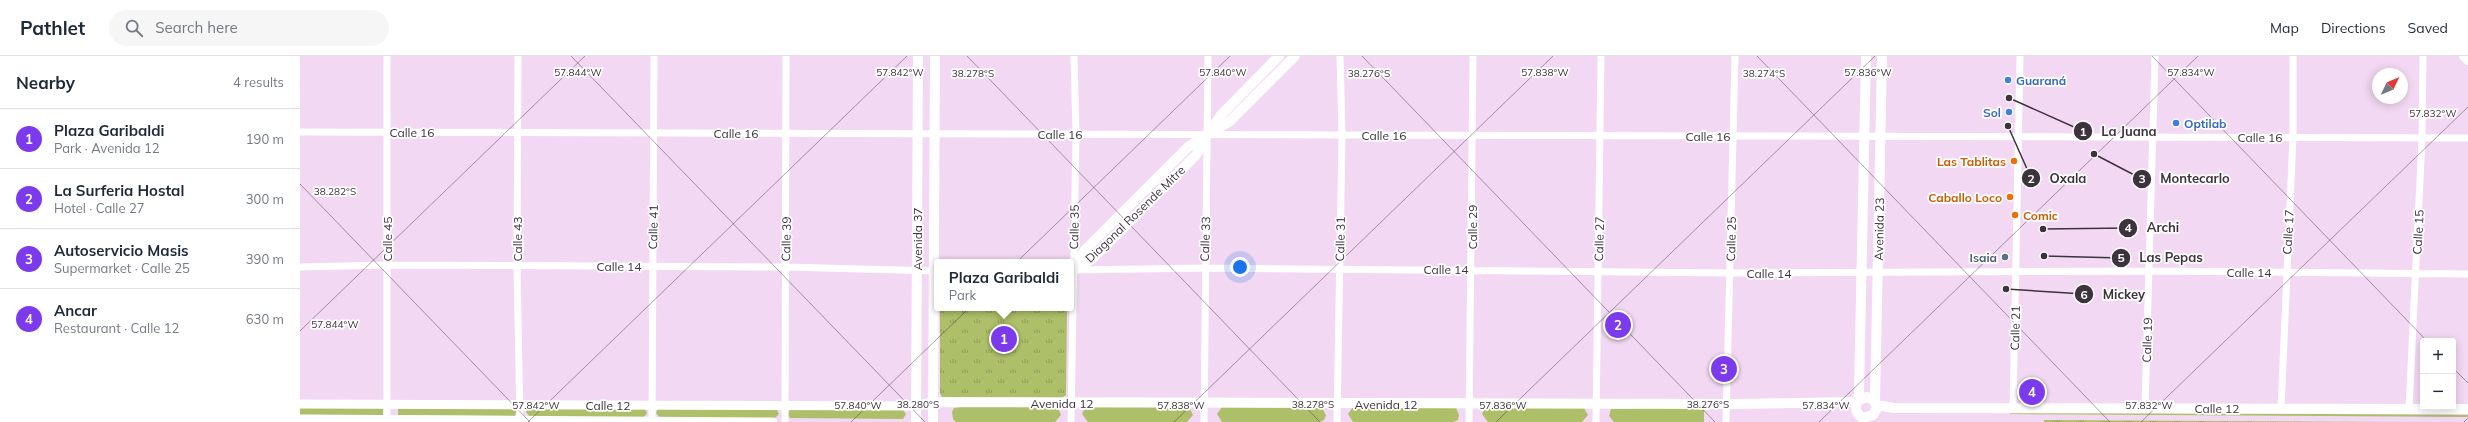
<!DOCTYPE html>
<meta charset="utf-8">
<style>
:root{--surface:#fff;--page:#f6f6f7;--text:#1f2937;--muted:#747a83;--line:#e0e1e3;--accent:#7c3aed}
body{margin:0;font-family:Mulish,sans-serif;background:var(--page);color:var(--text)}
.controls{position:absolute;right:12px;bottom:12px;display:grid;overflow:hidden;border-radius:4px;box-shadow:0 2px 10px #0003}
.controls button{width:36px;height:36px;display:grid;place-items:center;padding:0;border:0;border-bottom:1px solid var(--line);background:var(--surface);color:var(--text);font:20px sans-serif}
.compass{position:absolute;left:2072px;top:12px;width:36px;height:36px;border-radius:50%;background:var(--surface);box-shadow:0 2px 10px #0003;rotate:46deg}
.you{position:absolute;left:940px;top:211px;width:14px;height:14px;margin:-10px;border:3px solid #fff;border-radius:50%;background:#1a73e8;box-shadow:0 0 0 6px #1a73e833}
.badge{display:grid;place-items:center;width:26px;height:26px;border-radius:50%;background:var(--accent);color:#fff;font-size:13px;font-weight:700}
.pin{position:absolute;translate:-50% -50%;border:2px solid #fff;box-shadow:0 1px 4px #0006}
.popup{position:absolute;left:634px;top:203px;width:140px;height:52px;box-sizing:border-box;display:grid;place-content:center;border-radius:4px;background:var(--surface);filter:drop-shadow(0 1px 3px #0005);font-size:13px;white-space:nowrap;color:var(--muted)}
.popup b{font-size:15px;color:var(--text)}
.popup::after{content:'';position:absolute;left:50%;top:100%;margin-left:-8px;border:8px solid transparent;border-top-color:var(--surface)}
.list{margin:0;padding:0;list-style:none}
h2{display:flex;justify-content:space-between;align-items:center;height:52px;margin:0;padding:0 16px;font-size:17px}
h2 small{font-size:13px;font-weight:400;color:var(--muted)}
.list li{display:grid;grid-template-columns:26px 1fr auto;gap:12px;align-items:center;box-sizing:border-box;height:60px;padding:0 16px;border-top:1px solid var(--line)}
.list b{display:block;font-size:15px;white-space:nowrap}
.list p{margin:0;font-size:13px;white-space:nowrap;color:var(--muted)}
.list em{font-size:13px;font-style:normal;color:var(--muted)}
.icon{flex:none;width:22px;height:22px;fill:none;stroke:currentColor;stroke-width:2;stroke-linecap:round;stroke-linejoin:round}
.map{position:relative;flex:none;width:2168px;height:366px;overflow:hidden}
header{display:flex;align-items:center;gap:24px;box-sizing:border-box;height:56px;padding:0 20px;background:var(--surface);border-bottom:1px solid var(--line)}
header strong{font-size:19px}
nav{display:flex;gap:22px;margin-inline-start:auto;font-size:14px}
.search{width:280px;height:36px;background:var(--page);display:flex;align-items:center;gap:10px;box-sizing:border-box;padding:0 14px;border-radius:22px;color:var(--muted);font-size:15px}
main{display:flex}
aside{flex:1;background:var(--surface)}
.map>svg:first-child{display:block}
</style>
<header>
<strong>Pathlet</strong>
<div class="search"><svg class="icon" aria-label="search" viewBox="0 0 24 24"><circle cx="10" cy="10" r="6"/><path d="M15 15l6 6"/></svg>Search here</div>
<nav><a>Map</a><a>Directions</a><a>Saved</a></nav>
</header>
<main>
<aside>
<h2>Nearby<small>4 results</small></h2>
<ul class="list">
<li><span class="badge">1</span><div><b>Plaza Garibaldi</b><p>Park · Avenida 12</p></div><em>190 m</em></li>
<li><span class="badge">2</span><div><b>La Surferia Hostal</b><p>Hotel · Calle 27</p></div><em>300 m</em></li>
<li><span class="badge">3</span><div><b>Autoservicio Masis</b><p>Supermarket · Calle 25</p></div><em>390 m</em></li>
<li><span class="badge">4</span><div><b>Ancar</b><p>Restaurant · Calle 12</p></div><em>630 m</em></li>
</ul>
</aside>
<div class="map">
<svg width="2168" height="366" viewBox="0 0 2168 366">
<defs>
<pattern id="park-tufts" width="24" height="20" patternUnits="userSpaceOnUse"><rect width="24" height="20" fill="#adbf68"/><path d="M3 7l-1-3M5 7V3M7 7l1-3M15 17l-1-3M17 17v-4M19 17l1-3" fill="none" stroke="#8e9c57"/></pattern>
</defs>
<rect width="100%" height="100%" fill="#f2d8f2"/>
<path fill="#adbf68" d="M 0,351 L 83,351 L 83,360 L 0,360 Z
M 660,351 L 754,351 L 758,352 L 761,359 L 755,366 L 656,366 L 653,363 L 652,356 L 654,352 Z
M 788,351 L 886,351 L 890,353 L 893,359 L 887,366 L 788,366 L 782,358 L 784,354 Z
M 922,351 L 1022,352 L 1026,359 L 1024,364 L 1020,366 L 922,366 L 917,358 Z
M 1053,351 L 1156,352 L 1159,359 L 1158,364 L 1153,366 L 1053,366 L 1048,358 Z
M 1404,351 L 1404,366 L 1314,366 L 1309,360 L 1311,353 Z
M 98,352 L 215,353 L 216,356 L 215,360 L 98,359 Z
M 1185,352 L 1284,352 L 1288,359 L 1282,366 L 1188,366 L 1182,358 Z
M 228,353 L 345,353 L 347,357 L 343,362 L 230,361 L 226,356 Z
M 358,353 L 477,354 L 479,358 L 475,362 L 360,362 L 356,357 Z
M 490,353 L 603,354 L 606,358 L 603,363 L 490,362 L 488,359 Z
M 1710,356 L 2168,359 L 2168,361 L 1710,358 Z"/>
<path fill="url(#park-tufts)" d="M 640,252 L 767,252 L 766,339 L 762,342 L 642,341 L 640,337 Z
M 1744,364 L 2090,366 L 1744,366 Z"/>
<g fill="none" stroke-linecap="round" stroke-linejoin="round">
<path stroke="#fff" stroke-width="7" d="M 218,0 L 217,211 L 220,366
M 0,76 L 2168,82
M 0,211 L 87,209 L 485,211 L 637,215
M 774,214 L 904,212 L 1431,217 L 1850,215 L 2168,218
M 1713,352 L 1720,0
M 1845,352 L 1855,0
M 1981,353 L 1993,81 L 1993,0
M 2109,353 L 2122,82 L 2123,0
M 87,366 L 87,0
M 352,366 L 354,0
M 485,366 L 486,0
M 771,366 L 776,78 L 774,0
M 904,366 L 908,0
M 1037,366 L 1042,79 L 1040,0
M 1169,366 L 1173,0
M 1296,366 L 1301,0
M 1426,366 L 1435,0"/>
<path stroke="#fff" stroke-width="9" d="M 0,348 L 616,350
M 0,363 L 473,366"/>
<path stroke="#fff" stroke-width="10" d="M 2164,0 L 2168,4
M 773,213 L 784,195 L 888,91 L 908,78 L 921,59 L 979,0
M 773,214 L 792,203 L 896,99 L 908,78 L 929,66 L 995,0
M 1559,344 L 1567,341 L 1573,343 L 1577,352 L 1573,359 L 1563,362 C 1551,356 1558,347 1559,337 L 1566,0
M 1575,346 L 1582,0
M 1576,349 L 1594,352 L 2168,353
M 616,350 L 633,346 L 1435,348 L 1557,346
M 616,366 L 618,0
M 633,366 L 635,0"/>
</g>
<path fill="none" stroke="#3d333d" stroke-width="1" stroke-opacity="0.45" d="M 271,0 L 625,366M 667,0 L 1020,366M 1062,0 L 1415,366M 1457,0 L 1810,366M 1852,0 L 2127,285M 0,128 L 230,366M 0,275 L 285,0M 2153,312 L 2168,327M 228,366 L 607,0M 551,366 L 930,0M 874,366 L 1253,0M 1196,366 L 1575,0M 1519,366 L 1898,0M 1841,366 L 2168,51M 2164,366 L 2168,362"/>
<g fill="#3f7fe0" stroke="#fff" stroke-width="1.5">
<circle cx="1708" cy="24" r="4"/>
<circle cx="1709" cy="56" r="4"/>
<circle cx="1876" cy="67" r="4"/>
</g>
<g fill="#e8710a" stroke="#fff" stroke-width="1.5">
<circle cx="1714" cy="105" r="4"/>
<circle cx="1710" cy="141" r="4"/>
<circle cx="1715" cy="159" r="4"/>
</g>
<circle fill="#5c6f8a" stroke="#fff" stroke-width="1.5" cx="1705" cy="201" r="4"/>
<g text-anchor="middle" dominant-baseline="central" stroke-width="3.5" stroke-linejoin="round" paint-order="stroke">
<g font-size="12" font-weight="bold" fill="#366cbe" stroke="#fff" text-anchor="start">
<text x="1716" y="24">Guaraná</text>
<text x="1701" y="56" text-anchor="end">Sol</text>
<text x="1884" y="67">Optilab</text>
</g>
<g font-size="12" fill="#3d333d" stroke="#fff">
<text x="112" y="76">Calle 16</text>
<text x="436" y="77">Calle 16</text>
<text x="760" y="78">Calle 16</text>
<text x="1084" y="79">Calle 16</text>
<text x="1408" y="80">Calle 16</text>
<text x="1960" y="81">Calle 16</text>
<text transform="translate(835 158) rotate(-44)">Diagonal Rosende Mitre</text>
<text transform="translate(353 171) rotate(-89)">Calle 41</text>
<text transform="translate(774 171) rotate(-89)">Calle 35</text>
<text transform="translate(1172 171) rotate(-90)">Calle 29</text>
<text transform="translate(1579 173) rotate(-89)">Avenida 23</text>
<text transform="translate(1988 176) rotate(-87)">Calle 17</text>
<text transform="translate(2118 176) rotate(-87)">Calle 15</text>
<text transform="translate(87 183) rotate(-90)">Calle 45</text>
<text transform="translate(217 183) rotate(-90)">Calle 43</text>
<text transform="translate(486 183) rotate(-89)">Calle 39</text>
<text transform="translate(617 183) rotate(-90)">Avenida 37</text>
<text transform="translate(905 183) rotate(-88)">Calle 33</text>
<text transform="translate(1040 183) rotate(-89)">Calle 31</text>
<text transform="translate(1299 183) rotate(-89)">Calle 27</text>
<text transform="translate(1431 183) rotate(-89)">Calle 25</text>
<text x="319" y="210">Calle 14</text>
<text x="1146" y="213">Calle 14</text>
<text x="1949" y="216">Calle 14</text>
<text x="1469" y="217">Calle 14</text>
<text transform="translate(1715 272) rotate(-89)">Calle 21</text>
<text transform="translate(1847 284) rotate(-88)">Calle 19</text>
<text x="762" y="347">Avenida 12</text>
<text x="1086" y="348">Avenida 12</text>
<text x="308" y="349">Calle 12</text>
<text x="1917" y="352">Calle 12</text>
</g>
<g font-size="12" font-weight="bold" fill="#c56008" stroke="#fff" text-anchor="end">
<text x="1706" y="105">Las Tablitas</text>
<text x="1702" y="141">Caballo Loco</text>
<text x="1723" y="159" text-anchor="start">Comic</text>
</g>
<g font-size="12" font-weight="bold" fill="#4e5e75" stroke="#fff" text-anchor="end">
<text x="1697" y="201">Isaia</text>
</g>
</g>
<g font-size="10" text-anchor="middle" fill="#3d333d" stroke="#fff" stroke-width="3.5" stroke-linejoin="round" paint-order="stroke">
<text x="278" y="20">57.844°W</text>
<text x="600" y="20">57.842°W</text>
<text x="923" y="20">57.840°W</text>
<text x="1245" y="20">57.838°W</text>
<text x="1568" y="20">57.836°W</text>
<text x="1891" y="20">57.834°W</text>
<text x="673" y="21">38.278°S</text>
<text x="1069" y="21">38.276°S</text>
<text x="1464" y="21">38.274°S</text>
<text x="2133" y="61">57.832°W</text>
<text x="35" y="139">38.282°S</text>
<text x="35" y="272">57.844°W</text>
<text x="618" y="352">38.280°S</text>
<text x="1013" y="352">38.278°S</text>
<text x="1408" y="352">38.276°S</text>
<text x="236" y="353">57.842°W</text>
<text x="558" y="353">57.840°W</text>
<text x="881" y="353">57.838°W</text>
<text x="1203" y="353">57.836°W</text>
<text x="1526" y="353">57.834°W</text>
<text x="1849" y="353">57.832°W</text>
</g>
<path fill="none" stroke="#3d333d" stroke-width="1.5" d="M1709 42L1783 75M1708 70L1731 122M1794 98L1842 123M1743 173L1828 172M1744 200L1821 202M1706 233L1784 238"/>
<g fill="#3d333d" stroke="#fff" stroke-width="1.5">
<circle cx="1709" cy="42" r="4"/>
<circle cx="1708" cy="70" r="4"/>
<circle cx="1794" cy="98" r="4"/>
<circle cx="1743" cy="173" r="4"/>
<circle cx="1744" cy="200" r="4"/>
<circle cx="1706" cy="233" r="4"/>
<circle cx="1783" cy="75" r="10"/>
<circle cx="1731" cy="122" r="10"/>
<circle cx="1842" cy="123" r="10"/>
<circle cx="1828" cy="172" r="10"/>
<circle cx="1821" cy="202" r="10"/>
<circle cx="1784" cy="238" r="10"/>
</g>
<g font-size="12" text-anchor="middle" font-weight="bold" fill="#fff">
<text x="1783" y="80">1</text>
<text x="1731" y="127">2</text>
<text x="1842" y="127">3</text>
<text x="1828" y="176">4</text>
<text x="1821" y="206">5</text>
<text x="1784" y="243">6</text>
</g>
<g font-size="13" text-anchor="middle" font-weight="bold" fill="#3d333d" stroke="#fff" stroke-width="3.5" stroke-linejoin="round" paint-order="stroke">
<text x="1829" y="80">La Juana</text>
<text x="1768" y="127">Oxala</text>
<text x="1895" y="127">Montecarlo</text>
<text x="1863" y="176">Archi</text>
<text x="1871" y="206">Las Pepas</text>
<text x="1824" y="243">Mickey</text>
</g>
</svg>
<div class="controls">
<button>+</button>
<button>−</button>
</div>
<svg class="compass" viewBox="-18 -18 36 36"><path d="M0-13l5 13h-10z" fill="#e53935"/><path d="M0 13l5-13h-10z" fill="#747a83"/></svg>
<div class="you"></div>
<div class="pin badge" style="left:704px;top:283px">1</div>
<div class="popup"><b>Plaza Garibaldi</b>Park</div>
<div class="pin badge" style="left:1318px;top:269px">2</div>
<div class="pin badge" style="left:1424px;top:313px">3</div>
<div class="pin badge" style="left:1732px;top:336px">4</div>
</div>
</main>
